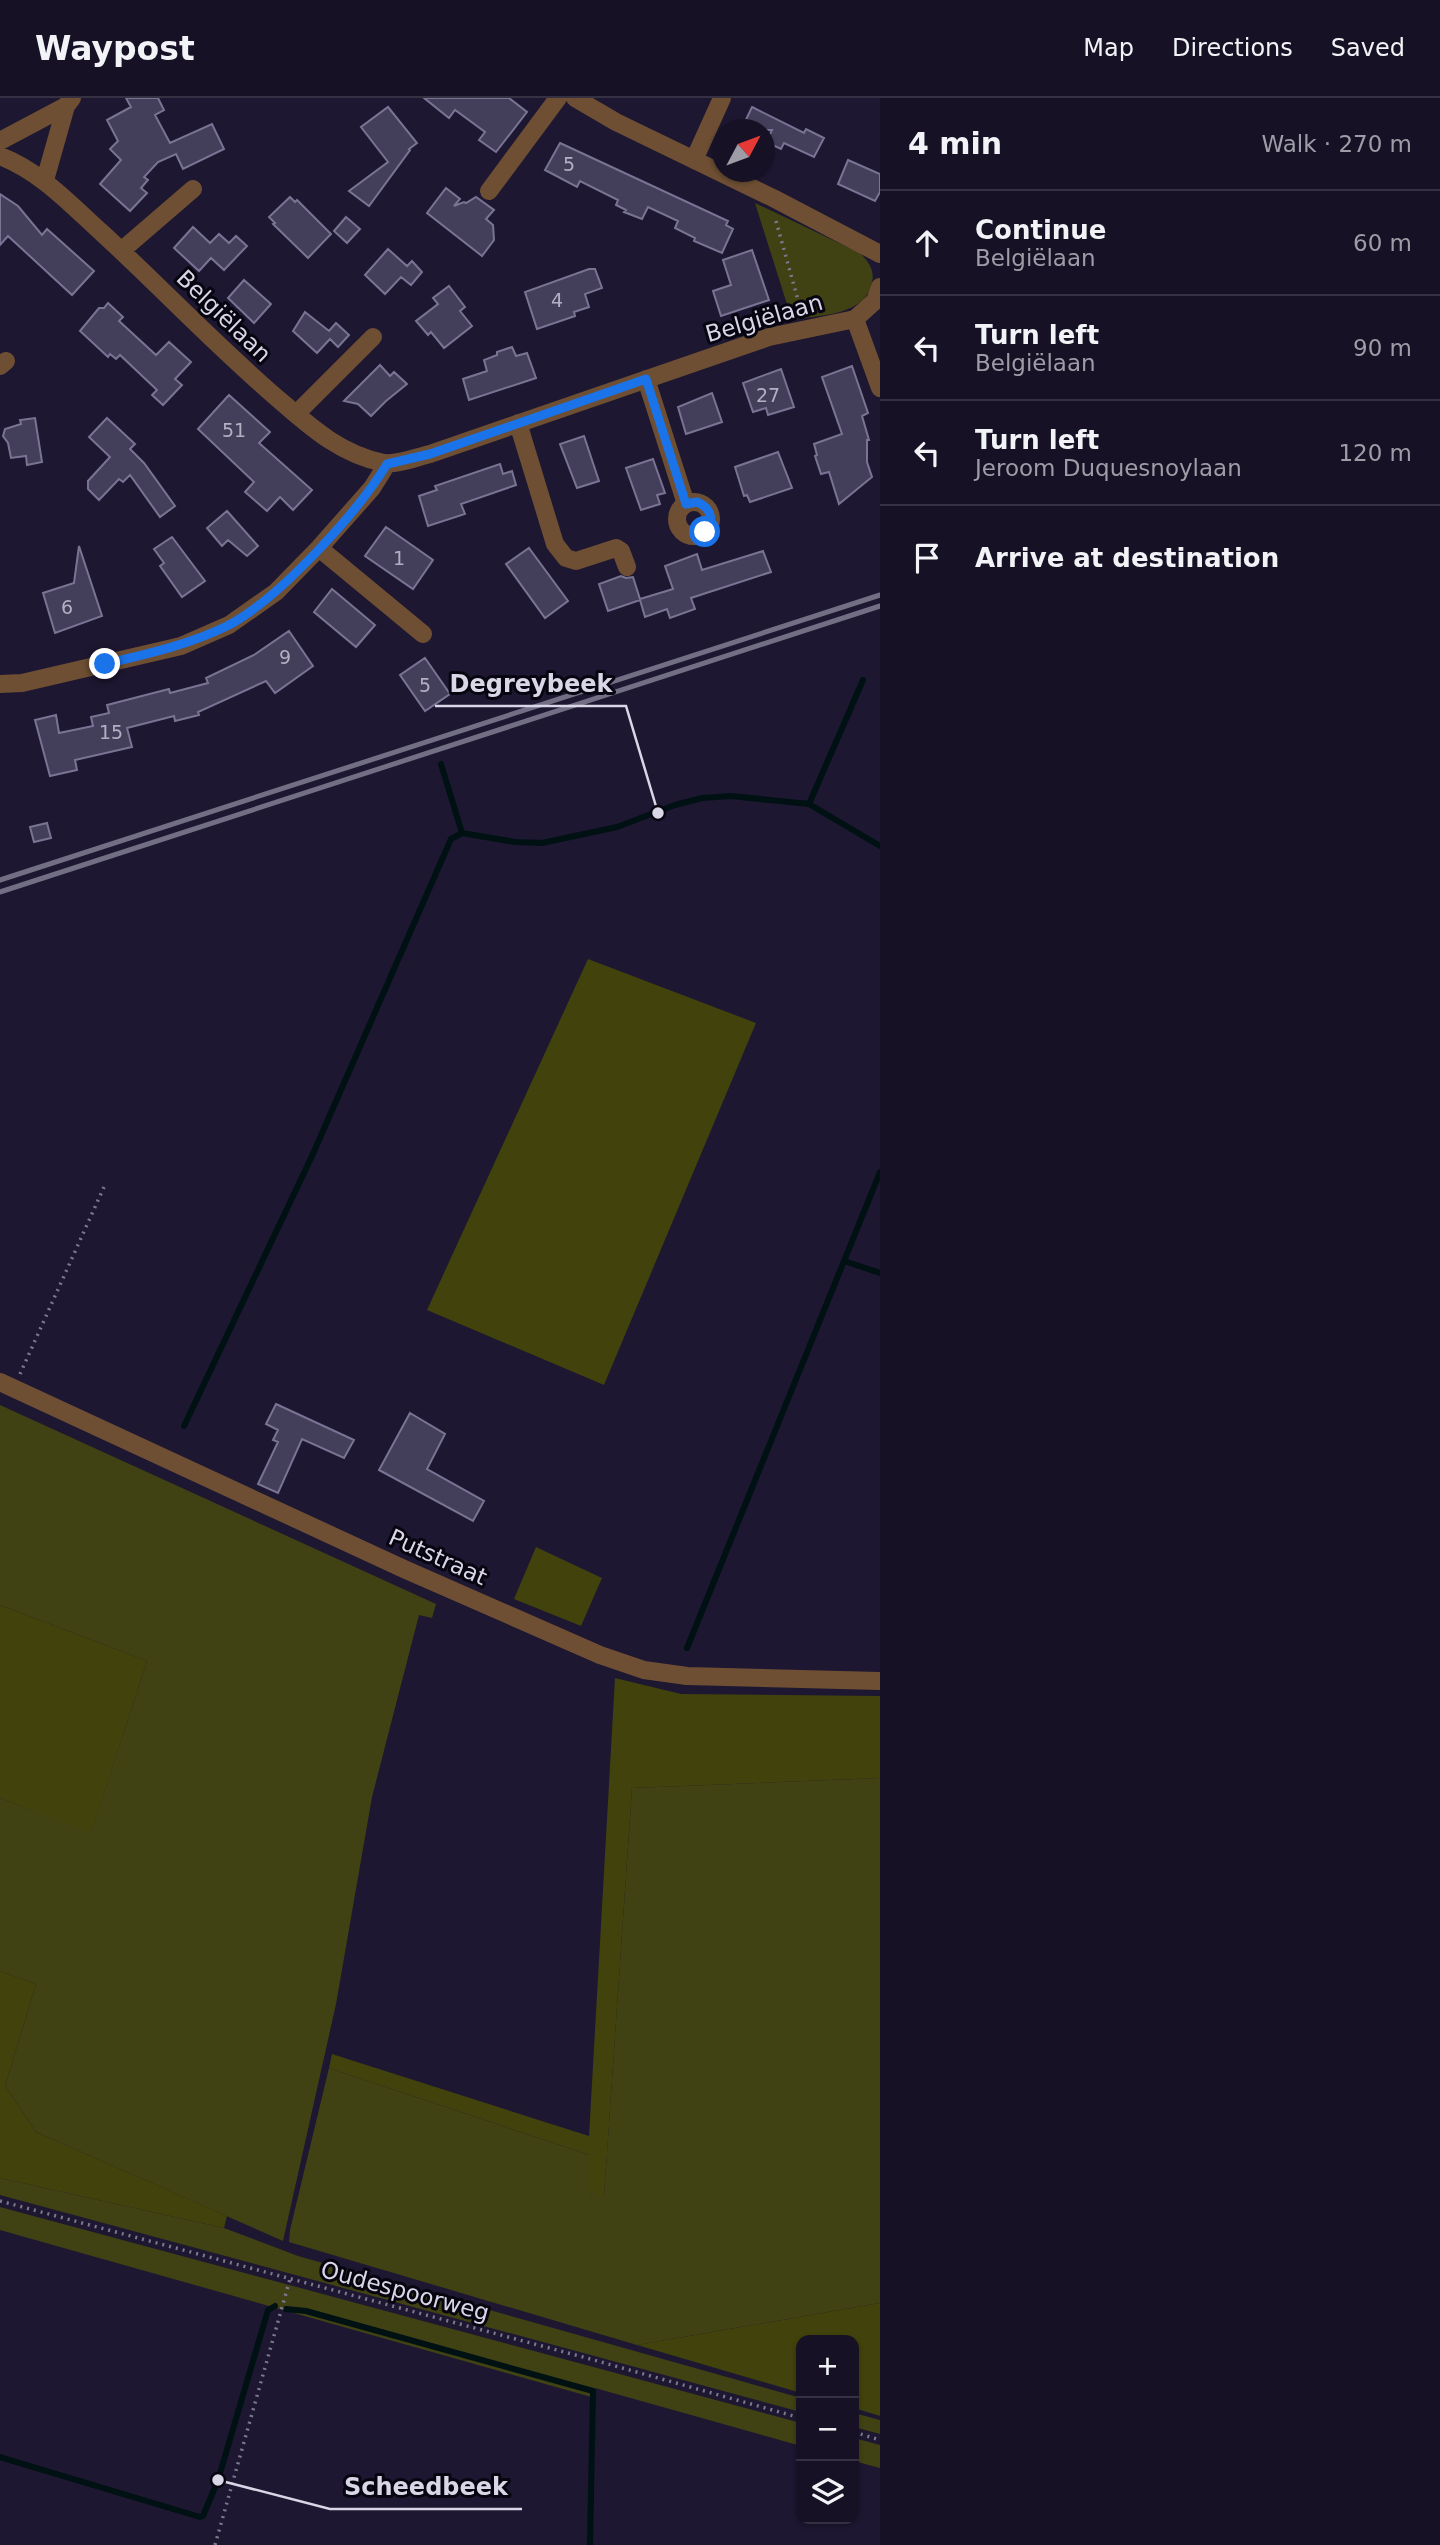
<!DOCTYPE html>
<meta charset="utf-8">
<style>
:root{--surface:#161125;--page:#231f32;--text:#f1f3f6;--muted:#9e9da7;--line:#353142}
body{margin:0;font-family:"DejaVu Sans",sans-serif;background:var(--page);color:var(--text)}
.controls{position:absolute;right:21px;bottom:21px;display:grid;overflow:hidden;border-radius:14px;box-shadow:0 2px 5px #0004}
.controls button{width:63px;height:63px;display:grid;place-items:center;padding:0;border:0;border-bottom:2px solid var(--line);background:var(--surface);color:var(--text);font:35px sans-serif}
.compass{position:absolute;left:712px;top:21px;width:63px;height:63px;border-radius:50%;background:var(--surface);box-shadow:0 2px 5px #0004;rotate:49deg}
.stop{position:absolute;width:21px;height:21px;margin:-16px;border:5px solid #1a73e8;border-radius:50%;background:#fff}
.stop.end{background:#1a73e8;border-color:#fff;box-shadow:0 2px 7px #0008}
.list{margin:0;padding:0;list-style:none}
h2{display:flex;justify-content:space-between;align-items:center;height:91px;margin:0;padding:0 28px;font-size:30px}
h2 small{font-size:23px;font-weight:400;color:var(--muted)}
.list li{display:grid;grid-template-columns:46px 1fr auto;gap:21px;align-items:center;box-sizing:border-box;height:105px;padding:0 28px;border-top:2px solid var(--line)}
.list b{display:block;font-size:26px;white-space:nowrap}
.list p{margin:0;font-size:23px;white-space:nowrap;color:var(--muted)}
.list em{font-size:23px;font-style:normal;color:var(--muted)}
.icon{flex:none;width:38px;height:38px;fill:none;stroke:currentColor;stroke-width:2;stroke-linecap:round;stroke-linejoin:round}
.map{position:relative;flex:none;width:880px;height:2447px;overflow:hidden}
header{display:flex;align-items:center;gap:42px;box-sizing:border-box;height:98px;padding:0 35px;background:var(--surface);border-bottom:2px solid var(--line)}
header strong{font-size:33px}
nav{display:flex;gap:38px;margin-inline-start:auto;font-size:24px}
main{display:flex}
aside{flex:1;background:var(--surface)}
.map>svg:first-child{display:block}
</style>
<header>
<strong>Waypost</strong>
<nav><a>Map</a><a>Directions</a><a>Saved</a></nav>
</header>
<main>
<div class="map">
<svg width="880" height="2447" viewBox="0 0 880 2447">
<rect width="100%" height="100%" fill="#1d1731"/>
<path fill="#404213" d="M 755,105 L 860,155 C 868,163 875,172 872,184 C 866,218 819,217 792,222 Z
M 0,1307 L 436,1506 L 432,1520 L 419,1517 L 372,1699 L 336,1906 L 283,2143 L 36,2034 L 5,1988 L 36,1886 L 0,1873 L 0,1700 L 91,1734 L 147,1563 L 0,1507 Z
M 880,1680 L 880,2205 L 637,2247 L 289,2144 L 290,2132 L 329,1970 L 590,2057 L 590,2095 L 604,2098 L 632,1690 Z
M 0,2080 L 224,2130 L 298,2158 L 801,2300 L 801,2314 L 0,2097 Z
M 0,2109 L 801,2325 L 801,2348 L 595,2290 L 595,2300 L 0,2132 Z
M 854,2315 L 880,2322 L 880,2336 L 854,2329 Z
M 854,2340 L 880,2347 L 880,2370 L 854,2363 Z"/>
<path fill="#41420c" d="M 588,861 L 756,925 L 604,1287 L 427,1212 Z
M 536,1449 L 602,1480 L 581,1528 L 514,1501 Z
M 0,1507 L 147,1563 L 91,1735 L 0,1700 Z
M 615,1580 L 681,1596 L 880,1598 L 880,1680 L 632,1690 L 604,2099 L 590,2095 L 590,2057 L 329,1970 L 332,1956 L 589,2038 Z
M 0,1873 L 36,1886 L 5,1988 L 36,2034 L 227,2118 L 224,2130 L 0,2080 Z
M 880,2205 L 880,2318 L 854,2310 L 854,2242 L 801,2242 L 801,2295 L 637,2247 Z"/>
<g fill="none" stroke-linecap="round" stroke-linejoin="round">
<path stroke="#001113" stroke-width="6" d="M 441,666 L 462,735 L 515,744 L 542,745 L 617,729 L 675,707 L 702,700 L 731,698 L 809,706 L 880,748
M 809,706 L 863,582
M 880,1074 L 844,1163 L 880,1175
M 184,1328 L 312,1058 L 451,741 L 462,735
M 687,1550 L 844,1163
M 286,2211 L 306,2213 L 593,2293 L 590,2447
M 0,2359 L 200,2419 L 203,2418 L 218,2382 L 268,2212 L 275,2208"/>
</g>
<path fill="#433e5a" stroke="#7a7494" stroke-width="2" d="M 126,0 L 158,0 L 164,12 L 155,17 L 170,45 L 212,26 L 224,51 L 183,71 L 176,56 L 158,64 L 144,79 L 148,82 L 141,90 L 147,95 L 130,113 L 100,86 L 121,62 L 110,51 L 118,43 L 107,22 L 131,9 Z
M 424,0 L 509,0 L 527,14 L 496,54 L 479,42 L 485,34 L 455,12 L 449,20 Z
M 388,9 L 417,45 L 409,51 L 410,52 L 369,108 L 349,93 L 388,64 L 361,29 Z
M 752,9 L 804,35 L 806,31 L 824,40 L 814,59 L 784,45 L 781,51 L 766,44 L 772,32 L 741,32 Z
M 560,45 L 728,123 L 726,127 L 733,131 L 722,155 L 694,143 L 695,140 L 675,130 L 678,123 L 648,109 L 642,121 L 624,114 L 626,112 L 616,107 L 618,102 L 580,83 L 577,89 L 545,72 Z
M 848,62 L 880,76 L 880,94 L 875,103 L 838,86 Z
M 446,90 L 460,101 L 454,108 L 464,104 L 466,105 L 476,99 L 494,112 L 486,121 L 493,127 L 494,142 L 482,158 L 427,115 Z
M 0,96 L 18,108 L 42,137 L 47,131 L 94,173 L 72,197 L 8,138 L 0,147 Z
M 290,99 L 295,104 L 297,102 L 331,136 L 308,160 L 273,126 L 275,125 L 269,119 Z
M 346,119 L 360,131 L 347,145 L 334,133 Z
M 193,129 L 210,145 L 219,136 L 229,145 L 236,138 L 247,148 L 224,172 L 211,160 L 199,173 L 174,150 Z
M 388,151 L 407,168 L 412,163 L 422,174 L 411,187 L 401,179 L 385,196 L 365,177 Z
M 752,152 L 769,202 L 721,218 L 713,193 L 731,187 L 723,162 Z
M 589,171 L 595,171 L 602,190 L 585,196 L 589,209 L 574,214 L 575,218 L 537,231 L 525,194 Z
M 244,182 L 271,206 L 254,225 L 228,200 Z
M 449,188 L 465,209 L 460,213 L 472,228 L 444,250 L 431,234 L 428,237 L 416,223 L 438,206 L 433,200 Z
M 108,205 L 123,219 L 119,223 L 156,257 L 169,244 L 191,264 L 175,281 L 182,287 L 163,307 L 152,297 L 157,292 L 120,257 L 116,261 L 110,256 L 108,259 L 80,233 L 99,210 L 104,210 Z
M 305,214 L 329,233 L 336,225 L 349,237 L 338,249 L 330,241 L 317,255 L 293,233 Z
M 512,249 L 516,258 L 527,255 L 536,280 L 469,302 L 463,281 L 487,273 L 484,262 L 497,257 L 497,254 Z
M 380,267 L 390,278 L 394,274 L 407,286 L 386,303 L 371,318 L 358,306 L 344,303 Z
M 852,268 L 868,315 L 862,318 L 869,342 L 867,342 L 867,364 L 872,379 L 839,406 L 829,374 L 821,376 L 815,358 L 817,357 L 814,346 L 842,336 L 822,279 Z
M 781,271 L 794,309 L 768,317 L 766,310 L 753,314 L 743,285 Z
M 712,295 L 722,324 L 686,336 L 678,309 Z
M 229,297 L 270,334 L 259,345 L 312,392 L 293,412 L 280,399 L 267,413 L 245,394 L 254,384 L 198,331 Z
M 35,320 L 42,364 L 27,367 L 26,358 L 11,360 L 8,345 L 3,338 L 5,331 L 21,326 L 20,322 Z
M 107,320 L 135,346 L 130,351 L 144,365 L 175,408 L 160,419 L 130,377 L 123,384 L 119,381 L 99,402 L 88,391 L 88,383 L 110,359 L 89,339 Z
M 584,338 L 599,383 L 577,390 L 560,346 Z
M 778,354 L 792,390 L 750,404 L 747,397 L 744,398 L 735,369 Z
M 653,361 L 665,395 L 657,397 L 660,406 L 641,412 L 626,370 Z
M 500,366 L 503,376 L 512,373 L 516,387 L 461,406 L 465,416 L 428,428 L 419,398 L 437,392 L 435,388 Z
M 227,413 L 258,448 L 247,458 L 228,442 L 222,448 L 207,430 Z
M 386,429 L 433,462 L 413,491 L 365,458 Z
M 172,439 L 205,483 L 182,499 L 160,468 L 164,465 L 154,451 Z
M 79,448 L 102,518 L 55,535 L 43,495 L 74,485 Z
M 529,450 L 568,503 L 545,520 L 506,466 Z
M 763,453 L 771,474 L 691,500 L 695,511 L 670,520 L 667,511 L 645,519 L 640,502 L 608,513 L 599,486 L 621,478 L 626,480 L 633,479 L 640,501 L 673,491 L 665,468 L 697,456 L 702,472 Z
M 332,491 L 375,527 L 356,549 L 314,514 Z
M 289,533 L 313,568 L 275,595 L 266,583 L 198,614 L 199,617 L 175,623 L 174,618 L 127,630 L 132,649 L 75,662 L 77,672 L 50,678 L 35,622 L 56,617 L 59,635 L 93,628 L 91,619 L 109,615 L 107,607 L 169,591 L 170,595 L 208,585 L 206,580 L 254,557 Z
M 425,560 L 450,596 L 425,613 L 400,577 Z
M 47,725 L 51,740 L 34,744 L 30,729 Z
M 276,1306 L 354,1342 L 344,1360 L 302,1341 L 278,1395 L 258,1386 L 278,1344 L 273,1342 L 278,1332 L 266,1326 Z
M 410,1315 L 445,1336 L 427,1371 L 484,1403 L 473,1423 L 379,1372 Z"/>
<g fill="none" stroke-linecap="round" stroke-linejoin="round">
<path stroke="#7d788e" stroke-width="3.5" stroke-dasharray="2 5" stroke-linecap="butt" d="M 776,123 L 801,213
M 20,1276 L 104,1089
M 0,2103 L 583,2259 L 801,2320
M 854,2334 L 880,2342
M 215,2447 L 290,2181"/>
<path stroke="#6e4f33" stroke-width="18" d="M 575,0 L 616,24 L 773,100 L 880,156
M 0,43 L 66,8
M 0,58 C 41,74 69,105 101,134 C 163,191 220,252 284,306 C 314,332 343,357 384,365 C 397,367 417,359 430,356 L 769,239 L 855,221 L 875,203 L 880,189
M 694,62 L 722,0
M 45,82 L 66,8 L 72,0
M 489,93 L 558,0
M 121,153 L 193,91
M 855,221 L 880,290
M 0,268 L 6,263
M 646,281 L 686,406
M 296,316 L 373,239
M 518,325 L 555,446 L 566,460 L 576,463 L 616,450 L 621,453 L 627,469
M677 421a17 17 0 1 1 34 0a17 17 0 1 1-34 0Z
M 319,450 L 423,536
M 0,586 L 22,585 L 181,548 L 229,527 L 276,494 L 319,450 L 372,390 L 387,366
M 0,1284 L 404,1471 L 600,1557 L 644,1572 L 687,1578 L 880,1583"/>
<path stroke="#726e84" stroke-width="5" d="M 0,782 L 880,497
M 0,794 L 880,508"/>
</g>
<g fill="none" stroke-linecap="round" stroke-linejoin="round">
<path stroke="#1a73e8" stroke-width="9" d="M 105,566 C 147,556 188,547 227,528 C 279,501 357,415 387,366 L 430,356 L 646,281 L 686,406 L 697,404 C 711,410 715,422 705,434"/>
</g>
<g text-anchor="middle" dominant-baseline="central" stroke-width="6" stroke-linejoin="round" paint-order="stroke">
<g font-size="19" fill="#b4b0c4">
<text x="569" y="66">5</text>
<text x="557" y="202">4</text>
<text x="768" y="297">27</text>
<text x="234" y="332">51</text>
<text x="399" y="460">1</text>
<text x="67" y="509">6</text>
<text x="285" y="559">9</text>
<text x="425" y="587">5</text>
<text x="111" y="634">15</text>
</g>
<g font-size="23" fill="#d9d6e8" stroke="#07050f">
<text transform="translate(224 218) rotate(44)">Belgiëlaan</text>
<text transform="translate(764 220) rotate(-16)">Belgiëlaan</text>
<text transform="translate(438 1459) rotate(24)">Putstraat</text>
<text transform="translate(405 2193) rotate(15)">Oudespoorweg</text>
</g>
</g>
<path fill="none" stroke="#d9d6e8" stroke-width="2.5" d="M658 715L626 608H435M218 2382L330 2411H522"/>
<g fill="#d9d6e8" stroke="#07050f" stroke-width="2.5">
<circle cx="658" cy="715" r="7"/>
<circle cx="218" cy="2382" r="7"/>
</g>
<g font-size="24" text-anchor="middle" font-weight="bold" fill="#d9d6e8" stroke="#07050f" stroke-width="6" stroke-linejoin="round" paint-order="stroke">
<text x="531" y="594">Degreybeek</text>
<text x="426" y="2397">Scheedbeek</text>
</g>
</svg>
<div class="controls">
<button>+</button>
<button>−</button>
<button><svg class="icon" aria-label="layers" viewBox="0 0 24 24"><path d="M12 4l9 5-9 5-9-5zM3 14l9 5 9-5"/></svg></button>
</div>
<svg class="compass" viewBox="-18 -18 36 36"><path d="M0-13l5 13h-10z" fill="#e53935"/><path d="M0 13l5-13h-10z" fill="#9e9da7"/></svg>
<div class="stop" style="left:705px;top:434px"></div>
<div class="stop end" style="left:105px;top:566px"></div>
</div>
<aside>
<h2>4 min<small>Walk · 270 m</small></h2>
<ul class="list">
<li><svg class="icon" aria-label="ahead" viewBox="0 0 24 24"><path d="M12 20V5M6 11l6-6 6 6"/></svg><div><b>Continue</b><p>Belgiëlaan</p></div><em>60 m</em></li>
<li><svg class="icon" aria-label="left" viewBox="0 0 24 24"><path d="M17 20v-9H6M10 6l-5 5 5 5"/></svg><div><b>Turn left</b><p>Belgiëlaan</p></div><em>90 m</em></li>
<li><svg class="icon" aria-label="left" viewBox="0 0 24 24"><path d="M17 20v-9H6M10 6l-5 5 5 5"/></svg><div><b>Turn left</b><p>Jeroom Duquesnoylaan</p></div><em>120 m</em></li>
<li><svg class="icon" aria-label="arrive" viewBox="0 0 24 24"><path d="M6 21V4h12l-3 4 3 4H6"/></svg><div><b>Arrive at destination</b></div></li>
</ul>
</aside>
</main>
